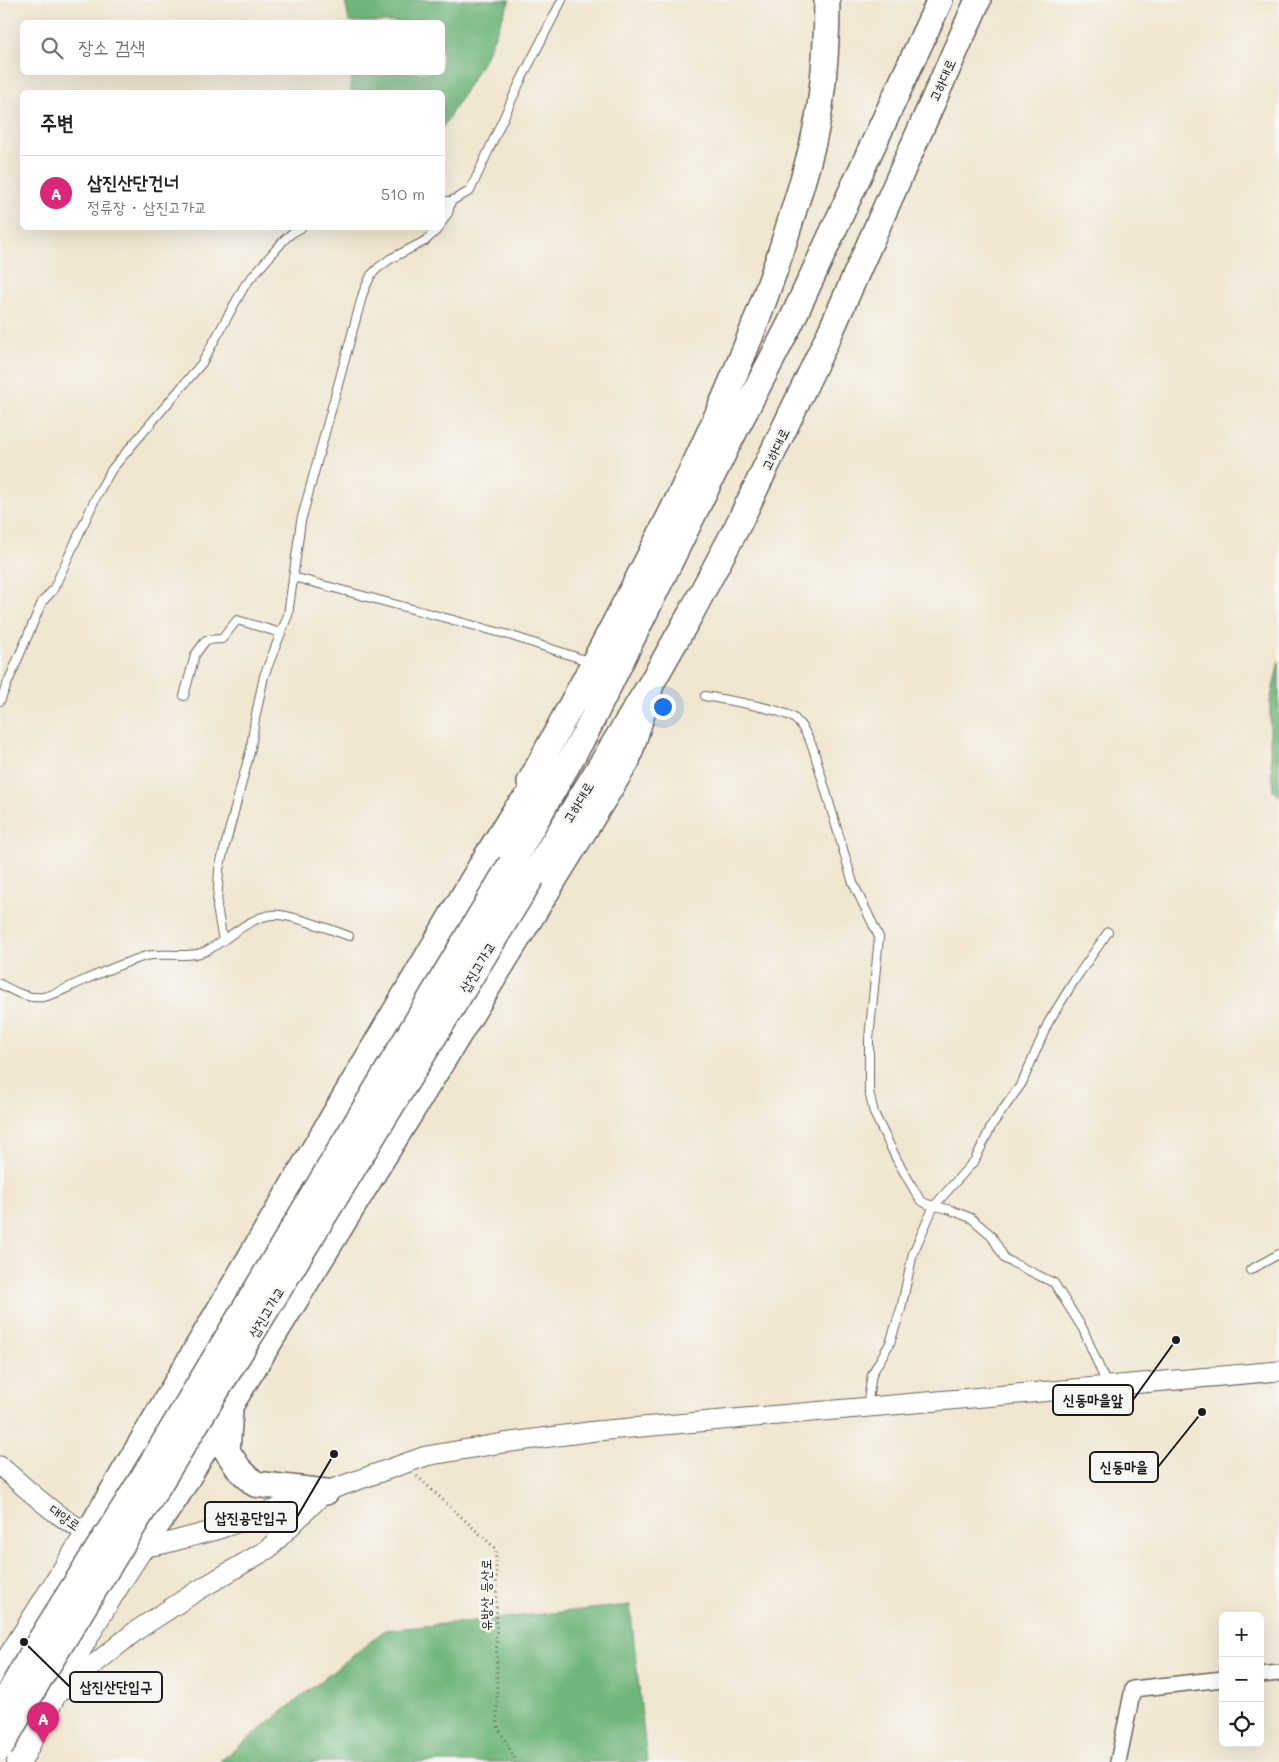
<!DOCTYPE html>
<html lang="ko">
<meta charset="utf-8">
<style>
:root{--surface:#fff;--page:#f6f6f6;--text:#202124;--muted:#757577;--line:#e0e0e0;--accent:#db2777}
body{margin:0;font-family:Mali,"Poor Story",sans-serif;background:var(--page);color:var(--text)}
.controls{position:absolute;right:15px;bottom:15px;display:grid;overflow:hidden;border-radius:8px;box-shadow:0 5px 20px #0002}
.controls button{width:45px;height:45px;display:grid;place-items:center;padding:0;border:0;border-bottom:1px solid var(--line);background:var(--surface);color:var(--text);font:25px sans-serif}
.you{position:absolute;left:662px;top:706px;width:18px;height:18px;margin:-12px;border:4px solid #fff;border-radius:50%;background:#1a73e8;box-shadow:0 0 0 8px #1a73e833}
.badge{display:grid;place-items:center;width:32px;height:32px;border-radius:50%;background:var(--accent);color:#fff;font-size:16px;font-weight:700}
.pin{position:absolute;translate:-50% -41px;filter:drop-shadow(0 1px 2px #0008)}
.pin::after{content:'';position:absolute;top:26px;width:18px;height:15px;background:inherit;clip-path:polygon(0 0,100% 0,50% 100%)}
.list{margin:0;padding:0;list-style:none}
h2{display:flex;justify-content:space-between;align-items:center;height:65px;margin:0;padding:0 20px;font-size:21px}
h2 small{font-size:16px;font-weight:400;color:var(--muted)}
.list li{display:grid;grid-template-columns:32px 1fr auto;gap:15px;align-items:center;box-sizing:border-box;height:75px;padding:0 20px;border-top:1px solid var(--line)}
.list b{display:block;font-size:19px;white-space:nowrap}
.list p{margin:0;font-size:16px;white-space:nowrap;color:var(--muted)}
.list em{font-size:16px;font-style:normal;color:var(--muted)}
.icon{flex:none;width:28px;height:28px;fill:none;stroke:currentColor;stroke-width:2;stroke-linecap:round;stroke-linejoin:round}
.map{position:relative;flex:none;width:1279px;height:1762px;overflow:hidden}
.search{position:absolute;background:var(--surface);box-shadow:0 5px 20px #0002;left:20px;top:20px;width:425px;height:55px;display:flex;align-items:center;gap:12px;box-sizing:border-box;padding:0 18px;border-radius:8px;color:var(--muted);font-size:19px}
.panel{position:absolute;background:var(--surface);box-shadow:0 5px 20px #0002;left:20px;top:90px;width:425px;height:140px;border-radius:8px}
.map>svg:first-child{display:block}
</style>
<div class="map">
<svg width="1279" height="1762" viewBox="0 0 1279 1762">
<rect width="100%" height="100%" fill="#f6f6f2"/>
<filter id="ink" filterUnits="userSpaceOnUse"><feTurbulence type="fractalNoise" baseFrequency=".02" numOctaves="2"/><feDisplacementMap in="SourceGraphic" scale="10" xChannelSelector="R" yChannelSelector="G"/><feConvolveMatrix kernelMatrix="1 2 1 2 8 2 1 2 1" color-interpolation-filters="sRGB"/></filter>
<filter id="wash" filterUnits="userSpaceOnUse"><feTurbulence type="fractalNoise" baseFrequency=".0096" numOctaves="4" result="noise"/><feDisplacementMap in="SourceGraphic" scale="20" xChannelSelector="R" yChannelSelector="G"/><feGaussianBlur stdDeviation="1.12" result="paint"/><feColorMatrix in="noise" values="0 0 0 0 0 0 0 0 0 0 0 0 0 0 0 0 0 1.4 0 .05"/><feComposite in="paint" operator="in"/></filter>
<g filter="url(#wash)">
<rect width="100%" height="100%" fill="#f1e6d0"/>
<path fill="#70b67c" stroke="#46694c" d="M 345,0 L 510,0 L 485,58 L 443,127 L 442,92 L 351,92 L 351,73 L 442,72 L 442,22 L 349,22 Z
M 1279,661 L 1279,797 L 1273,790 L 1270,747 L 1270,702 Z
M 630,1605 L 647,1762 L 219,1762 L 385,1630 Z"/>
</g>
<g filter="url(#ink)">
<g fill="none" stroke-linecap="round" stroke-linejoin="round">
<g stroke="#67635b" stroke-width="10">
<path id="service" d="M 442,201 L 451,201 L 470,191 L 520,82 L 562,0
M 442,222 L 448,213 L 451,201
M 293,577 L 509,635 L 585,660
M 184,696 L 195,655 L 206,640 L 222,639 L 237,620 L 281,633
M 705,696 C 725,700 782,708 795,719 C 804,727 809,738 813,748 L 853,883 L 879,937 L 869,1039 L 869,1091 L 874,1113 L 897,1160 L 920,1200 L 927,1204 L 951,1210 L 971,1218 L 991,1235 L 1005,1259 L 1054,1283 L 1083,1329 L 1107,1385
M 0,701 L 42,602 L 53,590 L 98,493 L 112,469 L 202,363 L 245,285 L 285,239 L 292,233 L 301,228
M 223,941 L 217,907 L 219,869 L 251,748 L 255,719 L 264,676 L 288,615 L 301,521 L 363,293 L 371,275 L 378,268 L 390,259 L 425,241 L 439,228
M 0,984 C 13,991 27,999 43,997 C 55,995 67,988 78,983 C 100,973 122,963 146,956 C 163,952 189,959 206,951 C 226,941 249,917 272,915 C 289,913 331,930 349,936
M 1250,1270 L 1279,1254
M 867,1407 L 872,1374 L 890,1343 L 901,1309 L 913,1253 L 934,1206 L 975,1160 L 992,1125 L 1022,1083 L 1048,1023 L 1074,981 L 1108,932"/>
</g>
<g stroke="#67635b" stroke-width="18">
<path id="minor" d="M 1260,1675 L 1279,1673
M 1118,1762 L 1133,1689 L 1223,1679"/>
</g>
<g stroke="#67635b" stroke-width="21">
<path id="tertiary" d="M 0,1466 C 29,1490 64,1526 100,1537
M 134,1546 L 141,1548 L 163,1544 L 219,1529 L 426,1456 L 503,1443 L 596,1431 L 1279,1371
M 57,1694 L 137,1630 L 197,1591 L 268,1549 L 322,1495"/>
</g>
<g stroke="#67635b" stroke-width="26">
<path id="primary" d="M 0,1673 L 88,1533
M 19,1762 C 56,1688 95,1617 141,1548"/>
</g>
<g stroke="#67635b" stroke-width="28">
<path id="trunk" d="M 530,782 C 623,607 722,434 783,245 C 797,199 813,153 820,106 C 825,71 827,35 827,0
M 511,864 L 585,734 L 727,446 L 791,322 L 940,0
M 532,877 L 652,682 L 690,615 L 738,525 L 829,335 L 978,0
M 230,1411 L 227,1451 L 239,1469 L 255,1484 L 326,1492
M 88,1533 L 485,859 L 515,811 L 555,767
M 141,1548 L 178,1494 L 230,1406 L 627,761 L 652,682"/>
</g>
<path stroke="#67635b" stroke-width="3" stroke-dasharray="1 4" stroke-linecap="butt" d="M 417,1476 L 496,1549 L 497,1724 L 516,1762"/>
<use href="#service" stroke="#fff" stroke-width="8"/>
<use href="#minor" stroke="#fff" stroke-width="15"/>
<use href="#tertiary" stroke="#fff" stroke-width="19"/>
<use href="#primary" stroke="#fff" stroke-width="24"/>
<use href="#trunk" stroke="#fff" stroke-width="25"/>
<g stroke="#67635b" stroke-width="28" stroke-linecap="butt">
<path id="trunk-bridge" d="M 0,1710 C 47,1623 105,1541 156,1456 C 275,1259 393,1062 511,864
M 0,1748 L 37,1683 L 532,877"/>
</g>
<use href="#trunk-bridge" stroke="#fff" stroke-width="25"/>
</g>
</g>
<g text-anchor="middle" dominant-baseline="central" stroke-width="5" stroke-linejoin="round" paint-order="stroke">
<g font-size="14" fill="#1c1c1c" stroke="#f6f6f2">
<text transform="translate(942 80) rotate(-66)">고하대로</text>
<text transform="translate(775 449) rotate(-64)">고하대로</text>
<text transform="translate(578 802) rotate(-59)">고하대로</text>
<text transform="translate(477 967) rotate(-59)">삽진고가교</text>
<text transform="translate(266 1312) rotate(-59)">삽진고가교</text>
<text transform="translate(65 1517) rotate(35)">대양로</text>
<text transform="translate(485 1595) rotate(-90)">유방산 등산로</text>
</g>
</g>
<path fill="none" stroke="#1c1c1c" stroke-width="2" d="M1176 1340L1133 1400M1202 1412L1158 1467M334 1454L297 1517M24 1642L70 1687"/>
<g fill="#1c1c1c" stroke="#f6f6f2" stroke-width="2">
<circle cx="1176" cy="1340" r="5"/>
<circle cx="1202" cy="1412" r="5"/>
<circle cx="334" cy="1454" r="5"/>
<circle cx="24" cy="1642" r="5"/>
</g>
<g fill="#f6f6f2" stroke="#1c1c1c" stroke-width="2">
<rect x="1053" y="1385" width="80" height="30" rx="5"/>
<rect x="1090" y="1452" width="68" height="30" rx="5"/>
<rect x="205" y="1502" width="92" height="30" rx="5"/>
<rect x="70" y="1672" width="92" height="30" rx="5"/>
</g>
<g font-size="15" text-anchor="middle" font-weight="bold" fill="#1c1c1c">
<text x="1093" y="1405">신동마을앞</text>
<text x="1124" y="1472">신동마을</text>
<text x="251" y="1523">삽진공단입구</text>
<text x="116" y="1692">삽진산단입구</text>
</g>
</svg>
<div class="controls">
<button>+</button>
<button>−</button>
<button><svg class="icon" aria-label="locate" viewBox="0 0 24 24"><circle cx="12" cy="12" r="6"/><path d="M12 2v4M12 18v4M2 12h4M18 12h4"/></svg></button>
</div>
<div class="you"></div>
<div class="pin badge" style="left:43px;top:1743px">A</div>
<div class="search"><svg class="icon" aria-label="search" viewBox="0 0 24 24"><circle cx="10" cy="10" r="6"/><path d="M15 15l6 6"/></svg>장소 검색</div>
<section class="panel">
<h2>주변<small></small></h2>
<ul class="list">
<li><span class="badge">A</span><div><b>삽진산단건너</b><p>정류장 · 삽진고가교</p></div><em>510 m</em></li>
</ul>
</section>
</div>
